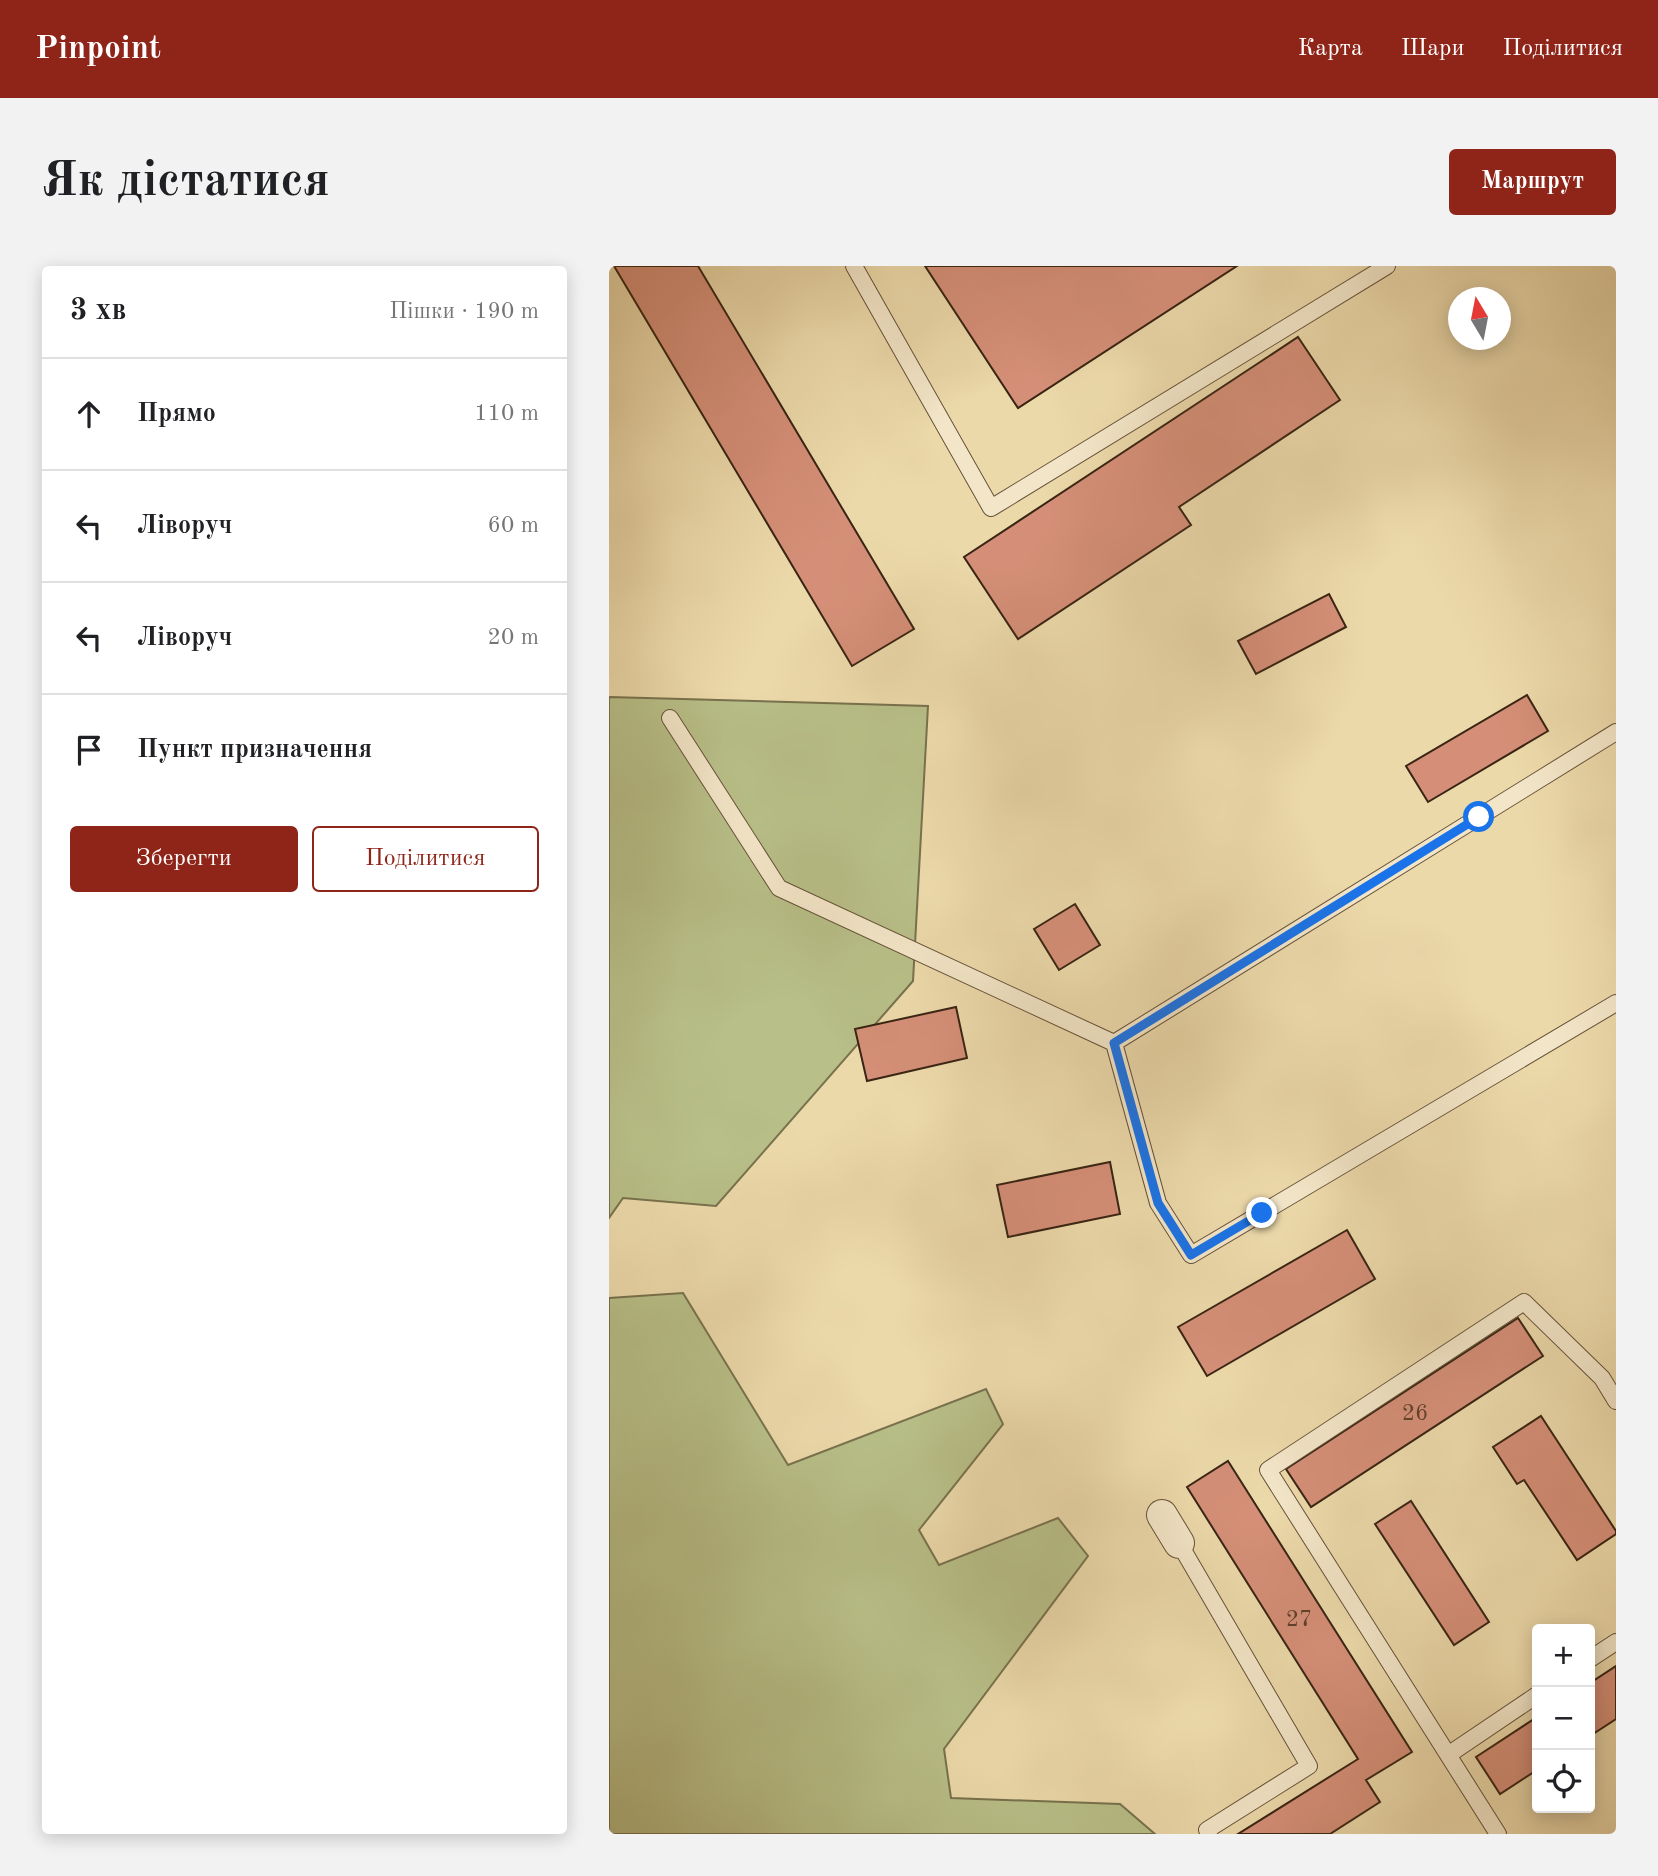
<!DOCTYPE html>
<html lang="uk">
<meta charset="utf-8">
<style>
:root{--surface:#fff;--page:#f2f2f2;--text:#202124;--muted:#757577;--line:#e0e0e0;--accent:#8f2418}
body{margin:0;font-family:"Old Standard TT",serif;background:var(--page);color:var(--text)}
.controls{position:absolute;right:21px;bottom:21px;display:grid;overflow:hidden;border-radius:7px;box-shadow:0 4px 18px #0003}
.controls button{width:63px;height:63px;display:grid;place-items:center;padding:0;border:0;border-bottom:2px solid var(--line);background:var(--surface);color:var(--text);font:35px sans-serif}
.compass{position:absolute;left:839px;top:21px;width:63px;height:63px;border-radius:50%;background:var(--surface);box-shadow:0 4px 18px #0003;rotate:350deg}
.stop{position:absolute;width:21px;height:21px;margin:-16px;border:5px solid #1a73e8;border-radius:50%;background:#fff}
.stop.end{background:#1a73e8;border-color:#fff;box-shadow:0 2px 7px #0008}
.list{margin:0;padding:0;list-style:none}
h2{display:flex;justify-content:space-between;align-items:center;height:91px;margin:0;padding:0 28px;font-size:30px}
h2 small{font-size:23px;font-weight:400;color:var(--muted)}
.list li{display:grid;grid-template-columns:46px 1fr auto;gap:21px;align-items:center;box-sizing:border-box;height:112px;padding:0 28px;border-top:2px solid var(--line)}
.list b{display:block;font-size:26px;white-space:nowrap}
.list em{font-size:23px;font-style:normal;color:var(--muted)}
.actions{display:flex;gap:14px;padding:21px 28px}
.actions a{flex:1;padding:16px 0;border:2px solid var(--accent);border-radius:7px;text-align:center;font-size:24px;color:var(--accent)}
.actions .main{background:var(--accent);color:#fff}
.icon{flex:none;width:38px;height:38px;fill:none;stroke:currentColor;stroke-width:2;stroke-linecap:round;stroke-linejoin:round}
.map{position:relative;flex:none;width:1007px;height:1568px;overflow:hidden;border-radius:7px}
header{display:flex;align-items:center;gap:42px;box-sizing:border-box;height:98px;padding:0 35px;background:var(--accent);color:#fff}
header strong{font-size:33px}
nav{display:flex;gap:38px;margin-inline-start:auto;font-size:24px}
.intro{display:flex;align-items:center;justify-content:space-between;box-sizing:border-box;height:168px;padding:0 42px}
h1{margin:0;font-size:49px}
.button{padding:18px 32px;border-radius:7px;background:var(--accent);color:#fff;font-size:24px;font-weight:700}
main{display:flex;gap:42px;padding:0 42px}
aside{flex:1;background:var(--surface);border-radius:7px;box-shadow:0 4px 18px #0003}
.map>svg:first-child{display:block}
</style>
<header>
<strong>Pinpoint</strong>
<nav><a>Карта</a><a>Шари</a><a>Поділитися</a></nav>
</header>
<div class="intro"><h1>Як дістатися</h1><a class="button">Маршрут</a></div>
<main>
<aside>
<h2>3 хв<small>Пішки · 190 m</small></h2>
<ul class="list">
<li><svg class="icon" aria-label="ahead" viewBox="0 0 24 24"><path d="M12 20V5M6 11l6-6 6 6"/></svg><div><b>Прямо</b></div><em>110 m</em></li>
<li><svg class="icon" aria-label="left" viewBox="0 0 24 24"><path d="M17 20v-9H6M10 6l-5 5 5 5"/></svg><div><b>Ліворуч</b></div><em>60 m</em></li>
<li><svg class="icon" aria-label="left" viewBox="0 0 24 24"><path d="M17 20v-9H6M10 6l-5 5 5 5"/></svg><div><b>Ліворуч</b></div><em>20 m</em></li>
<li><svg class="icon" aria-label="arrive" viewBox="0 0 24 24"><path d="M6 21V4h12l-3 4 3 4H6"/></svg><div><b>Пункт призначення</b></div></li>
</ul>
<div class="actions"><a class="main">Зберегти</a><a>Поділитися</a></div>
</aside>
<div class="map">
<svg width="1007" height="1568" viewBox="0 0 1007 1568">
<rect width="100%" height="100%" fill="#ecd9aa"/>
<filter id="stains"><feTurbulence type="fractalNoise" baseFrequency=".00286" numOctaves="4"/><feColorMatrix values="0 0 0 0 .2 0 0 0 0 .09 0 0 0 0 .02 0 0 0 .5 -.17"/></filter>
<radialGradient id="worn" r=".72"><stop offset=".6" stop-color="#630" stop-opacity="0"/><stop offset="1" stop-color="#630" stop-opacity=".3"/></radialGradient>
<path fill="#b8bf88" stroke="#78724e" stroke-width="2" d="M 0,431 L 319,440 L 304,715 L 107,940 L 14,932 L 0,952 Z
M 74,1027 L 179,1199 L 377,1123 L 394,1158 L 310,1264 L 330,1299 L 449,1252 L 479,1290 L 335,1483 L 342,1532 L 511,1538 L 546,1568 L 0,1568 L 0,1032 Z"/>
<path fill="#d58f78" stroke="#392513" stroke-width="2" d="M 5,0 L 89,0 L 305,363 L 243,400 Z
M 316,0 L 628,0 L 409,142 Z
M 689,71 L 731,134 L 570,241 L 582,259 L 409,373 L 355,291 Z
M 720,328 L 737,361 L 647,408 L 629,375 Z
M 918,429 L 939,465 L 819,536 L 797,500 Z
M 466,638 L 491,679 L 450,704 L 425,663 Z
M 347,741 L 358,792 L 258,815 L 246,763 Z
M 501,896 L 511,948 L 399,971 L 388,919 Z
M 738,964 L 766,1013 L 598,1110 L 569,1061 Z
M 909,1052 L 934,1090 L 702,1241 L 677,1203 Z
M 932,1150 L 1007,1265 L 1007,1268 L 968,1294 L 915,1214 L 908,1218 L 884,1181 Z
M 619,1195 L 803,1486 L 757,1514 L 771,1536 L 721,1568 L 629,1568 L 749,1493 L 578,1221 Z
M 802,1235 L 880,1356 L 845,1379 L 766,1258 Z
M 1007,1400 L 1007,1453 L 981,1470 L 981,1417 Z
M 928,1451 L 928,1504 L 891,1528 L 867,1491 Z"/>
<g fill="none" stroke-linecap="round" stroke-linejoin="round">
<g stroke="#665239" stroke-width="18">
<path id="service" d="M 245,0 L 382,242 L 778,0
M 61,452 L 170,622 L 505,777 L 1007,466
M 505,777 L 549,937 L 582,989 L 1007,737
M 570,1277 L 700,1500 L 598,1564 L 600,1568
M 981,1393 L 1007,1376
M 839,1489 L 928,1429
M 889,1568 L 659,1204 L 915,1036 L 993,1112 L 1007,1135"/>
</g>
<g stroke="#665239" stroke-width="32">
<path id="minor" d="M 553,1249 L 570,1277"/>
</g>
<use href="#service" stroke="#f3e6c8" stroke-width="16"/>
<use href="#minor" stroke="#f3e6c8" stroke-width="30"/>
</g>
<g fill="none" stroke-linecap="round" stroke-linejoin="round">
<path stroke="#1a73e8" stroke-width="9" d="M 653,947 L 582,989 L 549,937 L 505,777 L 870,551"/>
</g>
<g text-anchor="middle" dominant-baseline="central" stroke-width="6" stroke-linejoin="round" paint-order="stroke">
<g font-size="23" fill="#60402c">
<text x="806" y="1147">26</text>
<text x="690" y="1353">27</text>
</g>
</g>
<rect width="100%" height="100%" filter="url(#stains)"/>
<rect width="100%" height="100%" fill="url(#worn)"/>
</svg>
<div class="controls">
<button>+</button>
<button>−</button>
<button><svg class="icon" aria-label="locate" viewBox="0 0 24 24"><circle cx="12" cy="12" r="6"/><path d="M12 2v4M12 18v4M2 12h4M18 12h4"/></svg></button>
</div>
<svg class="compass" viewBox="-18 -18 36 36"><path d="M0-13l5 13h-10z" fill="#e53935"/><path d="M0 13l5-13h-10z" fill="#757577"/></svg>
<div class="stop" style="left:870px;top:551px"></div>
<div class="stop end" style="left:653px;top:947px"></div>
</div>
</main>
